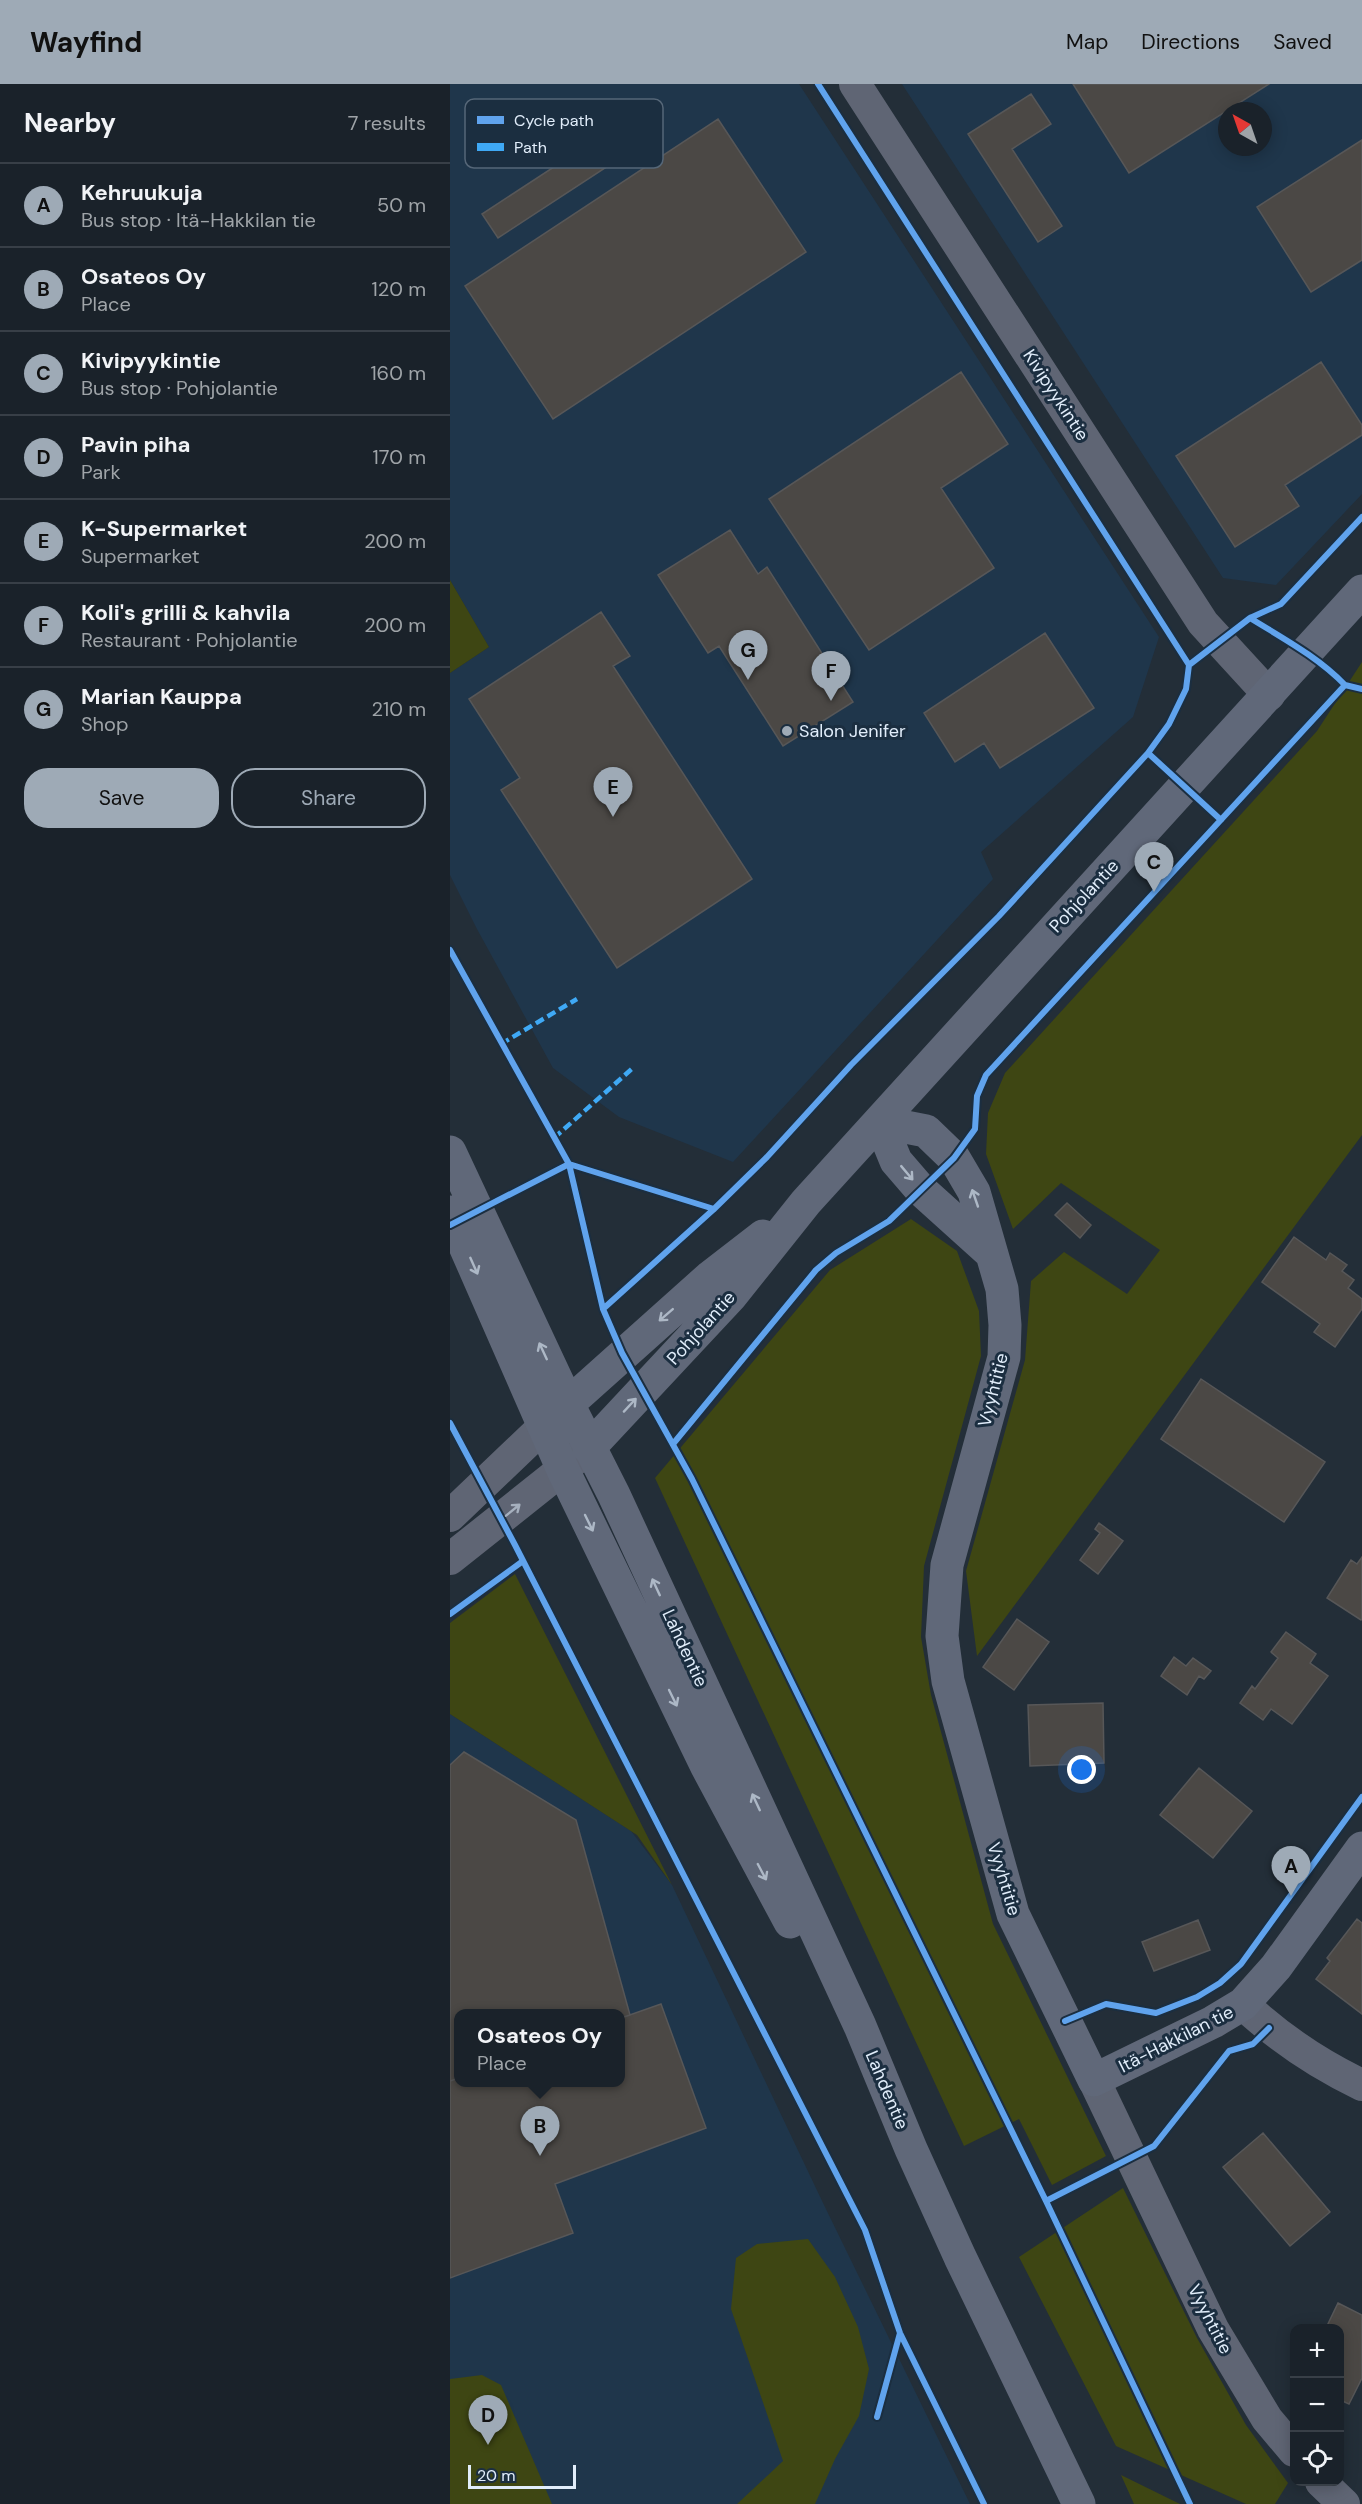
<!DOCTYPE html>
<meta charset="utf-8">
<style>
:root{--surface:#1a222a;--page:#272f36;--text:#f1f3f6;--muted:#9fa4a8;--line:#383f47;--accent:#9eaab6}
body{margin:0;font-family:"DM Sans",sans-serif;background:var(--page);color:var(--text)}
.controls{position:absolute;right:18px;bottom:18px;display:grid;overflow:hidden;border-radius:12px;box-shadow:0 3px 15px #0003}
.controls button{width:54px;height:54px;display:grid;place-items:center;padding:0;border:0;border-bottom:2px solid var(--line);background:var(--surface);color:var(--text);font:30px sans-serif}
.compass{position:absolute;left:768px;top:18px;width:54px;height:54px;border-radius:50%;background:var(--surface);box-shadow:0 3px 15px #0003;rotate:320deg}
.scale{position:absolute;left:18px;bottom:15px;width:108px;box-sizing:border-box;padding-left:6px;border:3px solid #e1edfa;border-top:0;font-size:16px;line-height:21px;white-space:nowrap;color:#e1edfa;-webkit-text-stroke:4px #1b2e40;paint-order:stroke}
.you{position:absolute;left:632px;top:1686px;width:21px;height:21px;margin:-15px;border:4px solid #fff;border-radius:50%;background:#1a73e8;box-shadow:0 0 0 9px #1a73e833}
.badge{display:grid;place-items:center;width:39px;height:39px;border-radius:50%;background:var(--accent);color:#111;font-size:20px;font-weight:700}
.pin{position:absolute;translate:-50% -50px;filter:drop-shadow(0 2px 3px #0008)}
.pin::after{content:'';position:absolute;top:32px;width:21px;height:18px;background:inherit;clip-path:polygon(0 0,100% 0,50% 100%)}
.popup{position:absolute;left:4px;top:1925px;width:171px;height:78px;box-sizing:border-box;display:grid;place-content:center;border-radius:12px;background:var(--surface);filter:drop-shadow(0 2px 4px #0005);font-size:20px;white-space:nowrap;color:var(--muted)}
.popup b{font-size:22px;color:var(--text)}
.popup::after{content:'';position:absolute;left:50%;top:100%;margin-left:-12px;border:12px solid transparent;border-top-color:var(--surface)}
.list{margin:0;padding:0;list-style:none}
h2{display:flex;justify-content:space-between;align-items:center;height:78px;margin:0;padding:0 24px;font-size:26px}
h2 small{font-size:20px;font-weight:400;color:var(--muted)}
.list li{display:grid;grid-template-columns:39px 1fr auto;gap:18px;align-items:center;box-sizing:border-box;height:84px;padding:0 24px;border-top:2px solid var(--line)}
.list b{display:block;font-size:22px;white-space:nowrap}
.list p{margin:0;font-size:20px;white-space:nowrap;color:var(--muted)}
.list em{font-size:20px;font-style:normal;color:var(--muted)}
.actions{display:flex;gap:12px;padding:18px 24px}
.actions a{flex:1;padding:14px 0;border:2px solid var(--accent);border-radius:24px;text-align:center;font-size:21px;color:var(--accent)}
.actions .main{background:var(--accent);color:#111}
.icon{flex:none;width:33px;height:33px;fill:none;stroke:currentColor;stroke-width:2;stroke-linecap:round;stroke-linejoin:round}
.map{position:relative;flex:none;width:912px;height:2420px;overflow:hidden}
header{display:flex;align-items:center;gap:36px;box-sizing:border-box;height:84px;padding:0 30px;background:var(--accent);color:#111}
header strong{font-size:28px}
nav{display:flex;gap:33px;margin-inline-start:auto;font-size:21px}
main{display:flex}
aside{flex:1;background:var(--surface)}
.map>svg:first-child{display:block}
</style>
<header>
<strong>Wayfind</strong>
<nav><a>Map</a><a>Directions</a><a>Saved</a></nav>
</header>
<main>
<aside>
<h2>Nearby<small>7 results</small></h2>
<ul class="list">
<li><span class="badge">A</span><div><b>Kehruukuja</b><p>Bus stop · Itä-Hakkilan tie</p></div><em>50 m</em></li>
<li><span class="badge">B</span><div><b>Osateos Oy</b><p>Place</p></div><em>120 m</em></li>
<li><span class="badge">C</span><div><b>Kivipyykintie</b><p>Bus stop · Pohjolantie</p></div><em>160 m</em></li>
<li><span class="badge">D</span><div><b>Pavin piha</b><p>Park</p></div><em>170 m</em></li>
<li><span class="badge">E</span><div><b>K-Supermarket</b><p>Supermarket</p></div><em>200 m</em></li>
<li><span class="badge">F</span><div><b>Koli's grilli &amp; kahvila</b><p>Restaurant · Pohjolantie</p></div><em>200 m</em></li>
<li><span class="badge">G</span><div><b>Marian Kauppa</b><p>Shop</p></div><em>210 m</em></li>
</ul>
<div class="actions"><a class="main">Save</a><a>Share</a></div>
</aside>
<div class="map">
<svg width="912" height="2420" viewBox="0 0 912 2420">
<rect width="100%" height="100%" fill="#232e38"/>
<path fill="#1f364b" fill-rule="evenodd" d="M 0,0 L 349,0 L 709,553 L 683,633 L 531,768 L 543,795 L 283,1078 L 169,1033 L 103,984 L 27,845 L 0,791 L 0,589 L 39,563 L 0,496 Z
M 452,0 L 912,0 L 912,410 L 826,501 L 773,494 ZM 777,27 L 813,27 L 813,63 L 777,63 Z
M 0,1630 L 181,1747 L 222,1801 L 373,2119 L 520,2420 L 0,2420 ZM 9,1930 L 171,1930 L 171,1998 L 9,1998 Z"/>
<path fill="#3e4613" d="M 0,496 L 39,563 L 0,589 Z
M 912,578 L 912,1051 L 527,1572 L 516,1487 L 575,1276 L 581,1197 L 614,1168 L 677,1210 L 710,1166 L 611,1099 L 563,1145 L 536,1070 L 538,1029 L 555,989 L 867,647 Z
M 461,1135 L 507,1167 L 529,1227 L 531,1272 L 474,1482 L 471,1553 L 481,1611 L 543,1840 L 656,2072 L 602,2101 L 569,2035 L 514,2062 L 205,1394 L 380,1186 Z
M 65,1490 L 222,1801 L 187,1751 L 0,1630 L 0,1539 Z
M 673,2104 L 747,2254 L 796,2341 L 838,2399 L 825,2420 L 796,2420 L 666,2362 L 569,2173 Z
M 358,2155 L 385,2193 L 408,2243 L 419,2285 L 409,2332 L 385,2375 L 365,2420 L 287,2420 L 333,2377 L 281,2225 L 286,2174 L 307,2160 Z
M 32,2291 L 51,2301 L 102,2420 L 0,2420 L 0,2295 Z
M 671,2391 L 730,2420 L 684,2420 Z"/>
<path fill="#4b4845" stroke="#575758" stroke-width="1.5" d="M 623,0 L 819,0 L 679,89 Z
M 581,10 L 601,40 L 562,65 L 612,142 L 588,158 L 518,50 Z
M 268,35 L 356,168 L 103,335 L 15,202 Z
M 168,41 L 184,65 L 48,154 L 32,130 Z
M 912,56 L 912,176 L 861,208 L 807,123 Z
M 871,278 L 912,341 L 912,351 L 835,401 L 849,422 L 785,463 L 726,372 Z
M 511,288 L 558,360 L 491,404 L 544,484 L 419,566 L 319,415 Z
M 280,446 L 308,490 L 317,483 L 403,618 L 333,662 L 269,562 L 258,569 L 208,491 Z
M 151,528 L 180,572 L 163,582 L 302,795 L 167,884 L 51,706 L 70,694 L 19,615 Z
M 595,549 L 644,624 L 550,684 L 534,659 L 505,678 L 474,629 Z
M 617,1119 L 641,1141 L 630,1154 L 605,1131 Z
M 844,1153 L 876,1176 L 880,1169 L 897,1181 L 892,1187 L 904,1196 L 898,1204 L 912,1215 L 912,1225 L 885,1263 L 864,1248 L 870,1240 L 812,1198 Z
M 751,1295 L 875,1378 L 834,1438 L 711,1355 Z
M 649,1439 L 673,1457 L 648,1490 L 630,1476 L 650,1449 L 645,1445 Z
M 912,1473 L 912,1535 L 911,1536 L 877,1514 L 901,1476 L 907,1480 Z
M 567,1535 L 599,1558 L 564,1606 L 533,1583 Z
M 836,1548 L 866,1570 L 860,1579 L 878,1592 L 842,1640 L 821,1625 L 813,1636 L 790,1619 L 802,1602 L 805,1605 L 828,1574 L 821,1568 Z
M 724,1573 L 736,1582 L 743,1574 L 761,1587 L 754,1595 L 749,1592 L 737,1611 L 711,1592 Z
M 653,1619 L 654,1679 L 580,1682 L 578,1621 Z
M 14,1668 L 126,1736 L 180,1931 L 171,1934 L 171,1930 L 9,1930 L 9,1994 L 0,1997 L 0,1681 Z
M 749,1684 L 802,1727 L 763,1774 L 710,1731 Z
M 907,1835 L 912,1839 L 912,1930 L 866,1895 L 880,1877 L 877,1874 Z
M 748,1836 L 760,1866 L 704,1887 L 692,1858 Z
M 211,1920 L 256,2044 L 105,2100 L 123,2149 L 0,2194 L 0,1997 L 9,1994 L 9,1998 L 171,1998 L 171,1934 Z
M 813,2049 L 880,2128 L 840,2162 L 773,2083 Z
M 888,2219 L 912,2231 L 912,2294 L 899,2320 L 890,2316 L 890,2244 L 876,2244 Z"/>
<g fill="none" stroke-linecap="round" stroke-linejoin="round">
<path stroke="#5f6574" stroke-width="32" d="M 405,0 L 753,539 L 819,611
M 0,1432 L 112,1325
M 0,1475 L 133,1369
M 793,1920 C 829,1954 868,1980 912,2001
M 644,1996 L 763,2245 L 817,2335 L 844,2367
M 871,2398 L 894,2420"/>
<path stroke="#606879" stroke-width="33" d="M 430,1038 L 476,1047 L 504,1074 L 524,1108 L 552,1205 L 555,1241 L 554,1273 L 497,1481 L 492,1552 L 498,1597 L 563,1830 L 644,1996 L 763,1938 L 793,1920 L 826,1883 L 912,1764
M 430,1038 L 446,1077 L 471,1106 L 542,1170
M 0,1068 L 118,1320 L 164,1411 L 410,1942 L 461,2065 L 510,2173 L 629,2420
M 0,1128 L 113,1386 L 257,1683 L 340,1838
M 118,1320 L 260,1193 L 313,1152
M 139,1364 L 281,1212 L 356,1118 L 912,507"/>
<path stroke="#3fa9f5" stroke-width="4.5" stroke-dasharray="9 4.5" stroke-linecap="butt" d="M 51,960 L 127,915
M 104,1054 L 184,983"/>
<g stroke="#1b2e40" stroke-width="10">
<path id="cycleway" d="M 800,534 C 834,555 868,573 895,601
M 739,581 L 800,534 L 831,520 L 912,433
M 698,669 L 771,736
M 0,866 L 119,1080 L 153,1225 L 172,1269 L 242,1395 L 596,2117 L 740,2420
M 0,1141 L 119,1080 L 264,1125
M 153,1225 L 264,1125 L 317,1073 L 401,981 L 549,832 L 698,669 L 719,640 L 736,605 L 739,581 L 368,0
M 0,1339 L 65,1461 L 415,2146 L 450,2249 L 534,2420
M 223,1360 L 366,1186 L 386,1169 L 439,1137 L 504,1074 L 525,1045 L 527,1012 L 536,991 L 895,601 L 912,605
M 0,1530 L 73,1477
M 615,1937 L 656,1920 L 706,1929 L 747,1913 L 770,1899 L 791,1880 L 912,1713
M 596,2117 L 704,2062 L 779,1967 L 803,1960 L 819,1944
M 427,2333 L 450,2249"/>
</g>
<use href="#cycleway" stroke="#60a3ed" stroke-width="6"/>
</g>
<defs><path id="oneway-shaft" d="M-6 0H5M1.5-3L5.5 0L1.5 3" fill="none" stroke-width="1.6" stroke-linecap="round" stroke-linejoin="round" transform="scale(1.5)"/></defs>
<g stroke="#adb8c6">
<use href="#oneway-shaft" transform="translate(457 1089) rotate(50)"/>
<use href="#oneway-shaft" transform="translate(525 1114) rotate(-109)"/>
<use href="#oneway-shaft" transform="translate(24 1182) rotate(66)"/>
<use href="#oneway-shaft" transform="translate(216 1231) rotate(139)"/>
<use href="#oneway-shaft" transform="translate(93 1267) rotate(-115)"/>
<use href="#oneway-shaft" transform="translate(180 1321) rotate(-47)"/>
<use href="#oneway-shaft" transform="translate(139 1439) rotate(64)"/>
<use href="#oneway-shaft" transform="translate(206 1503) rotate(-115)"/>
<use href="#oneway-shaft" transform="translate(223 1614) rotate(64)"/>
<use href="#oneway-shaft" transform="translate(306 1718) rotate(-115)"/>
<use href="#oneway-shaft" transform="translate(312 1788) rotate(62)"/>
</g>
<use stroke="#a6b0be" href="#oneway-shaft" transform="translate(63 1426) rotate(-39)"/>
<circle fill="#9eaab6" stroke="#1b2e40" stroke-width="2" cx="337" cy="647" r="6"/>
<g text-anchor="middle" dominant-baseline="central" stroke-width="6" stroke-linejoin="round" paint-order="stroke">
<g font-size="18" fill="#e1edfa" stroke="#1b2e40">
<text transform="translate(606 311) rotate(57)">Kivipyykintie</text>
<text transform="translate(634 812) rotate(-47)">Pohjolantie</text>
<text transform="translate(251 1244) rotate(-48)">Pohjolantie</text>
<text transform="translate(543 1306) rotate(-76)">Vyyhtitie</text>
<text transform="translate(235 1564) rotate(65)">Lahdentie</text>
<text transform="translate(554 1795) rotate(73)">Vyyhtitie</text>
<text transform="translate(726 1955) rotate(-27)">Itä-Hakkilan tie</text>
<text transform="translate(437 2006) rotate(67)">Lahdentie</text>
<text transform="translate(760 2235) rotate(63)">Vyyhtitie</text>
</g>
<g font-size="18" fill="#e1edfa" stroke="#1b2e40" text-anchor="start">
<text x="349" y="647">Salon Jenifer</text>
</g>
</g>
<rect x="15" y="15" width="198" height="69" rx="9" fill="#1b2e40" stroke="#566778" stroke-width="1.5"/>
<rect x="27" y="32" width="27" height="8" fill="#60a3ed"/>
<rect x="27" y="59" width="27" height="8" fill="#3fa9f5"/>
<g font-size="16" fill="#e1edfa">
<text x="64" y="42">Cycle path</text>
<text x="64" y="69">Path</text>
</g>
</svg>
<div class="controls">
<button>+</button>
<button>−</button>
<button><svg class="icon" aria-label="locate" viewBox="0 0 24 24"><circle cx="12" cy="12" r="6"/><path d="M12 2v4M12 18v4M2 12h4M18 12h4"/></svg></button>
</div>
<svg class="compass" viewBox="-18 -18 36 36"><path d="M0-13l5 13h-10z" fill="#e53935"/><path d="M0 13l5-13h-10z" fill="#9fa4a8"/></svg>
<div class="scale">20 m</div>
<div class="you"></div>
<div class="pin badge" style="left:841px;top:1812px">A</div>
<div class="pin badge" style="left:90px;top:2072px">B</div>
<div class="popup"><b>Osateos Oy</b>Place</div>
<div class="pin badge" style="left:704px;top:808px">C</div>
<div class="pin badge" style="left:38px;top:2361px">D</div>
<div class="pin badge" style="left:163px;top:733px">E</div>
<div class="pin badge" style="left:381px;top:617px">F</div>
<div class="pin badge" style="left:298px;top:596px">G</div>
</div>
</main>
